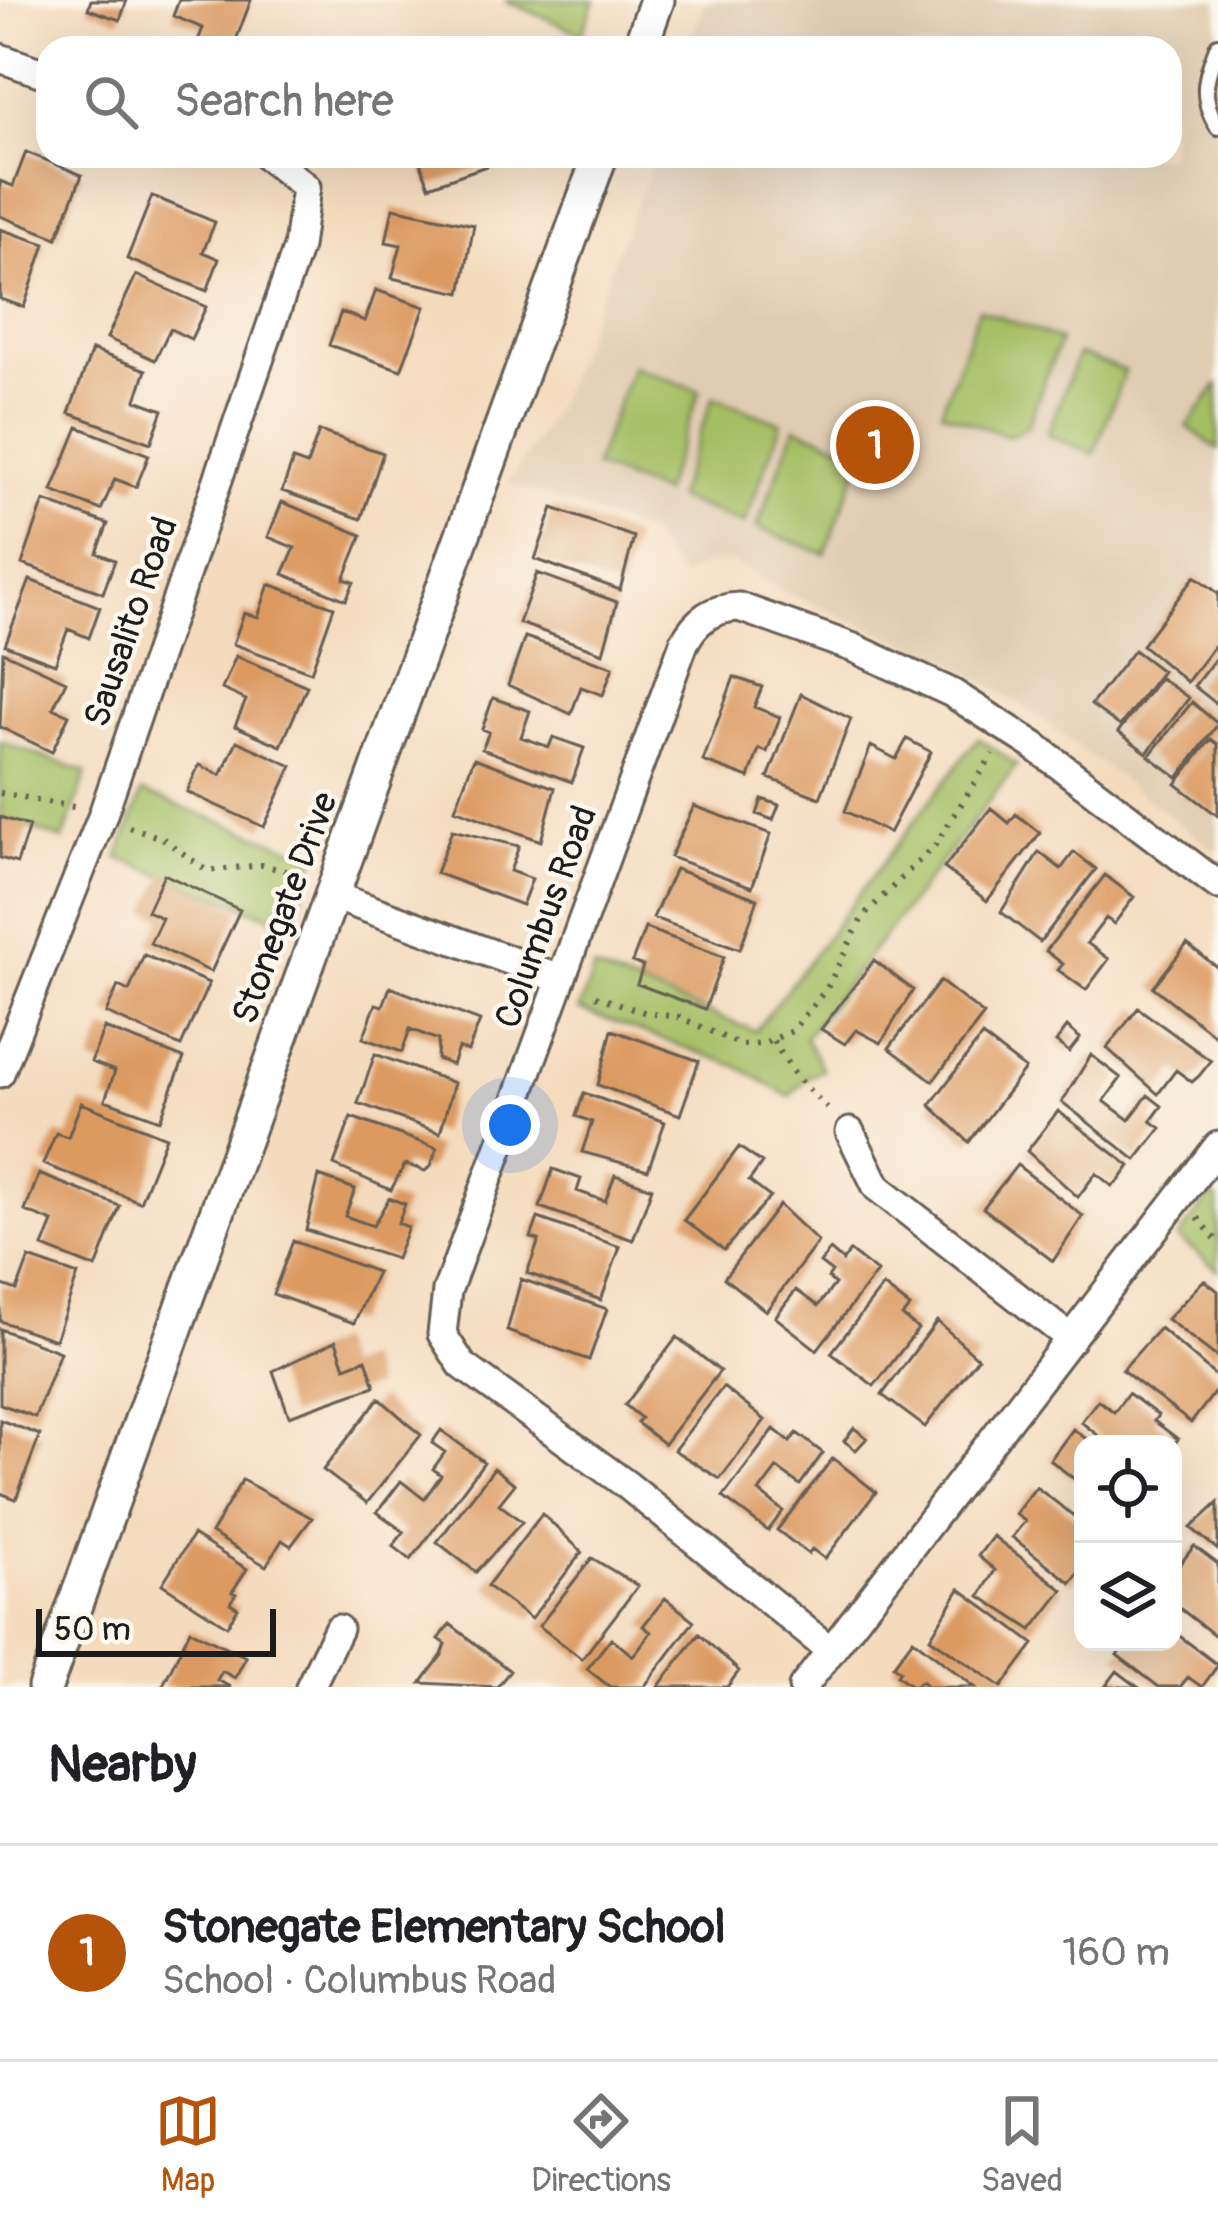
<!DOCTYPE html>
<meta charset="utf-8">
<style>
:root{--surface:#fff;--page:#f6f6f6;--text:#202124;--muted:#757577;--line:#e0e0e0;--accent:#b45309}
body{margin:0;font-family:Pangolin,sans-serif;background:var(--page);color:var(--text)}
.controls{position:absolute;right:36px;bottom:36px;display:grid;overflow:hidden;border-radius:24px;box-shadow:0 12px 48px #0002}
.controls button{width:108px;height:108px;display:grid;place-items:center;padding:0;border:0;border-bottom:3px solid var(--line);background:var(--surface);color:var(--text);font:60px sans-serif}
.scale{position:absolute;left:36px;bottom:30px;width:240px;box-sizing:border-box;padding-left:12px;border:6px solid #1c1c1c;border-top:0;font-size:33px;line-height:42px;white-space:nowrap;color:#1c1c1c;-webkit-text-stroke:9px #fbf7ec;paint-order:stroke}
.you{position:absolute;left:510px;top:1125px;width:42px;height:42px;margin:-30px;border:9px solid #fff;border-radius:50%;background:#1a73e8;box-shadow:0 0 0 18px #1a73e833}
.badge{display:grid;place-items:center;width:78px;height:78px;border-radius:50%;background:var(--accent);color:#fff;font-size:39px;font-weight:700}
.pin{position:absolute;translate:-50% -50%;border:6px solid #fff;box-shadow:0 3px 12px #0006}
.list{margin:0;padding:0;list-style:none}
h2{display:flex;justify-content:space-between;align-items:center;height:156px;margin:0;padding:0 48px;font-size:51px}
h2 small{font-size:39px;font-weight:400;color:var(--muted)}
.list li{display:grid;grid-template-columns:78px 1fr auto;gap:36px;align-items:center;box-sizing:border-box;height:216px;padding:0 48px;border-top:3px solid var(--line)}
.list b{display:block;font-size:45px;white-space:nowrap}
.list p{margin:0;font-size:39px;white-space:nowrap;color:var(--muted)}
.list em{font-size:39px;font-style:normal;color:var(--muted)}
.icon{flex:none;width:66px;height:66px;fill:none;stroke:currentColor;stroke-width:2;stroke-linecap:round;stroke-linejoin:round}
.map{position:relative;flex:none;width:1218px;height:1687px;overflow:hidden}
.search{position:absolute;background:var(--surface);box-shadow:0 12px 48px #0002;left:36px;right:36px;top:36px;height:132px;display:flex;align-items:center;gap:30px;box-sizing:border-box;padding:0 42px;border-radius:36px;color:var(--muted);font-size:45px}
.sheet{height:372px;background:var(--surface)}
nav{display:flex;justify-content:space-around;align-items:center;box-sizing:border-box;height:168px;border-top:3px solid var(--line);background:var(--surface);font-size:33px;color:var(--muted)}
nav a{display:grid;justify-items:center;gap:6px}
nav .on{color:var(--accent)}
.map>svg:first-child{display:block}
</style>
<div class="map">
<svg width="1218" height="1687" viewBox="0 0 1218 1687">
<rect width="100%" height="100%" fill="#fbf7ec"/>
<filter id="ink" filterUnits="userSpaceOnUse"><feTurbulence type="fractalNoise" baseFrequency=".00833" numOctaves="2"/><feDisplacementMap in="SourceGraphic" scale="24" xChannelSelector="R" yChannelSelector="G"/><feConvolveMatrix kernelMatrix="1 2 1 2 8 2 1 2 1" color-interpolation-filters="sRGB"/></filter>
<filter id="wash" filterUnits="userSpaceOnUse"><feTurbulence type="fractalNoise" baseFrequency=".004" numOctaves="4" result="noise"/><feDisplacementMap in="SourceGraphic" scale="48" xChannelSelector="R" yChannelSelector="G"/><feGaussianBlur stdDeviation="2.7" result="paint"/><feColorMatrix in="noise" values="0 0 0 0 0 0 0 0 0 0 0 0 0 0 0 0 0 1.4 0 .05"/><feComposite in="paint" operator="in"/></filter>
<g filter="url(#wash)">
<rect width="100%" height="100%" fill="#f4dbbe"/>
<path fill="#e0ccb1" d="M 706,0 L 1218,0 L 1218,852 L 1024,706 L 945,659 L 789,594 L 734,563 L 709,563 L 680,577 L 649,534 L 509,483 L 556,407 L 655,156 L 1170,156 L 1170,48 L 688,48 Z"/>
<path fill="#a5be63" stroke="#606d40" stroke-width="3" d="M 504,0 L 595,0 L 582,34 Z
M 979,309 L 1060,340 L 1027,427 L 1008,436 L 941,411 Z
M 1078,354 L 1125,371 L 1094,454 L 1047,435 Z
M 632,366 L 700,391 L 662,493 L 594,467 Z
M 1218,385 L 1218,450 L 1187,426 Z
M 713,397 L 782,423 L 744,524 L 676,498 Z
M 795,427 L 863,453 L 825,554 L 757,528 Z
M 978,738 L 1017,765 L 805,1038 L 823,1070 L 806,1078 L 790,1097 L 737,1066 L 579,1010 L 594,969 L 755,1031 Z
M 0,741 L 87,773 L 63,840 L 0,817 Z
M 142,792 L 316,857 L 292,925 L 118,858 Z
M 1211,1195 L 1218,1200 L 1218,1270 L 1178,1238 Z"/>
<g id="blocks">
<path fill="#dc9a60" d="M 91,0 L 127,0 L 120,20 L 88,9 Z
M 179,0 L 251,0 L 233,48 L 195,48 L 203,28 L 173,16 Z
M 26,152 L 82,175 L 57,238 L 0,216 L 0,181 L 13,186 Z
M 418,156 L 489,156 L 492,164 L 429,186 Z
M 152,196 L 215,222 L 203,252 L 219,259 L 207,291 L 127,259 Z
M 393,208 L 474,225 L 461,293 L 392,278 L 401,245 L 386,242 Z
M 0,229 L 45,244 L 24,307 L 0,299 Z
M 136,275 L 206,307 L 191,339 L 170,329 L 155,360 L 107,338 Z
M 376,290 L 425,307 L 401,370 L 329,345 L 341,312 L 365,321 Z
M 92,350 L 146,370 L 136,400 L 163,410 L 151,443 L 69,413 Z
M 78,427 L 149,455 L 136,487 L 115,479 L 101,510 L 52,491 Z
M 319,431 L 383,453 L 361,519 L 282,491 L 293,460 L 307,465 Z
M 44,501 L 108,524 L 97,553 L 115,560 L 103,593 L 22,564 Z
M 282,502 L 362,535 L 344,579 L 354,582 L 346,600 L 283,574 L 295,548 L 268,537 Z
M 553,508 L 634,537 L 620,590 L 535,559 Z
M 537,573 L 617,602 L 603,653 L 519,623 Z
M 1195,576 L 1218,593 L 1218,641 L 1187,682 L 1142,645 Z
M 30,580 L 100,607 L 89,638 L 68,629 L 55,664 L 5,645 Z
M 269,584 L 334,607 L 311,672 L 233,644 L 244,613 L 258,617 Z
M 525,637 L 613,667 L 603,695 L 581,687 L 571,714 L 508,685 Z
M 1134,650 L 1162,671 L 1120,726 L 1091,705 Z
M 3,652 L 66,681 L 53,708 L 69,715 L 52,752 L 0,727 Z
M 1218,655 L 1218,705 L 1194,686 Z
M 236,656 L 307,686 L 281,746 L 235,726 L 246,700 L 222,689 Z
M 734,677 L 762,687 L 754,707 L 780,717 L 767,752 L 759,749 L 749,778 L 703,761 Z
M 1160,678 L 1189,698 L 1147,753 L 1118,732 Z
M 801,694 L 851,719 L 820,798 L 768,778 Z
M 493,698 L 530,711 L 521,737 L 549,747 L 553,737 L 584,748 L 572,782 L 482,749 L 489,732 L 482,729 Z
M 1192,702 L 1218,724 L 1178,778 L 1149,756 Z
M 907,739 L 931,752 L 889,833 L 845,811 L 871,746 L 896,759 Z
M 1211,739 L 1218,744 L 1218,816 L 1176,784 Z
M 237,741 L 292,766 L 264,827 L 187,792 L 199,765 L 221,775 Z
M 474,758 L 555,788 L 541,841 L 455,809 Z
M 762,799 L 779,805 L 773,820 L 757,814 Z
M 694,806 L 771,834 L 752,887 L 670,857 Z
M 991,808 L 1009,823 L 1016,814 L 1040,833 L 987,901 L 944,868 Z
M 0,817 L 29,826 L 17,863 L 0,858 Z
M 452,830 L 519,846 L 510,871 L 532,879 L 522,905 L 436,873 Z
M 1039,852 L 1061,869 L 1074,852 L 1096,869 L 1040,942 L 1001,912 Z
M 675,869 L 758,899 L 740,949 L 653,918 Z
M 164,874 L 240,910 L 211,972 L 150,943 L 162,918 L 147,911 Z
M 1105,875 L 1134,897 L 1114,924 L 1106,918 L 1087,943 L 1109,959 L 1086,990 L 1058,970 L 1063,964 L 1046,951 Z
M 645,928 L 724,957 L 705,1009 L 637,984 L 643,966 L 632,962 Z
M 1187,944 L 1218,968 L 1218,1038 L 1153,987 Z
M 144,955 L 209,983 L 181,1046 L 106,1013 L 118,986 L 129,991 Z
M 874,960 L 913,990 L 881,1043 L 856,1030 L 845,1044 L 821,1029 Z
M 940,981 L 984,1015 L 933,1081 L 889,1048 Z
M 390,987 L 480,1021 L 468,1051 L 458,1048 L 452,1065 L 437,1059 L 438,1040 L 410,1029 L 402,1052 L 363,1038 L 376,1004 L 383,1006 Z
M 1138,1008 L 1211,1061 L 1199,1076 L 1192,1082 L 1176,1070 L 1158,1094 L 1107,1048 Z
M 1067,1027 L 1080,1038 L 1069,1052 L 1056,1042 Z
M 104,1028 L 184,1058 L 160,1120 L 105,1100 L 115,1071 L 91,1062 Z
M 612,1030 L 699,1061 L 680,1115 L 598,1085 Z
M 982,1036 L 1025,1069 L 969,1142 L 930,1105 Z
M 375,1054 L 454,1083 L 440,1133 L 358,1103 Z
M 1091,1055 L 1121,1078 L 1104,1101 L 1129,1120 L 1148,1095 L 1162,1106 L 1151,1121 L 1161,1128 L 1136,1160 L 1062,1102 Z
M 584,1093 L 665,1122 L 648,1170 L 582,1152 L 592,1122 L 576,1116 Z
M 81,1103 L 166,1137 L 140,1202 L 43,1164 L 56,1133 L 68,1137 Z
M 1058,1111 L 1130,1166 L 1119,1181 L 1112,1186 L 1096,1173 L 1078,1197 L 1027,1151 Z
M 351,1117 L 437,1148 L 431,1166 L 425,1171 L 405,1164 L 391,1190 L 334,1165 Z
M 739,1147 L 762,1163 L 749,1181 L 770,1197 L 724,1250 L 684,1220 Z
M 1017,1165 L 1083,1216 L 1053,1261 L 983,1208 Z
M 553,1169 L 581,1179 L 577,1191 L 605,1201 L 615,1175 L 652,1188 L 633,1240 L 540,1207 Z
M 39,1174 L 120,1206 L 96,1268 L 43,1247 L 53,1222 L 25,1211 Z
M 319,1176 L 355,1189 L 345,1216 L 373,1226 L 389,1198 L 405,1204 L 398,1223 L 408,1227 L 396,1259 L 306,1230 Z
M 779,1205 L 818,1242 L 766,1311 L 724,1278 Z
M 538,1218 L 620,1247 L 601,1300 L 527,1273 L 539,1240 L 531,1238 Z
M 293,1241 L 377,1272 L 354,1323 L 273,1294 Z
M 830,1250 L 843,1261 L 850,1251 L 877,1272 L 817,1350 L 775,1317 L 796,1290 L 818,1306 L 835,1284 L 828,1278 L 832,1272 L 820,1263 Z
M 29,1258 L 78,1275 L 55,1340 L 0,1321 L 0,1284 L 17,1290 Z
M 521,1279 L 607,1309 L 589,1360 L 507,1331 Z
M 1204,1280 L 1218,1291 L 1218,1358 L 1167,1319 Z
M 883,1286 L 910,1307 L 902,1316 L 918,1329 L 874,1386 L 831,1353 Z
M 937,1321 L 978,1358 L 925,1427 L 882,1395 Z
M 1160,1328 L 1218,1378 L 1218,1388 L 1191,1423 L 1122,1370 Z
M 0,1329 L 60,1352 L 35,1417 L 0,1404 Z
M 677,1337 L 720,1371 L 664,1444 L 637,1423 L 641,1418 L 625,1405 Z
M 336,1341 L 345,1367 L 366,1359 L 375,1386 L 289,1416 L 273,1371 Z
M 723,1387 L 765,1420 L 720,1479 L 674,1450 Z
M 1128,1393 L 1158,1415 L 1154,1421 L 1178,1439 L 1174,1444 L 1109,1444 L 1081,1422 L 1098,1400 L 1114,1412 Z
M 379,1398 L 421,1435 L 367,1503 L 323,1470 Z
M 0,1420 L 40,1435 L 16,1499 L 0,1493 Z
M 854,1428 L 867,1438 L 856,1450 L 844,1441 Z
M 774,1429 L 790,1442 L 797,1433 L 823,1453 L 800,1485 L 777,1468 L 759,1492 L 783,1511 L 768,1531 L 723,1497 Z
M 1073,1429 L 1093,1444 L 1083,1444 L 1083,1473 L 1074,1479 L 1050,1460 Z
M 441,1430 L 484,1462 L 411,1560 L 393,1546 L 404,1532 L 377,1512 L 401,1481 L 424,1499 L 441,1475 L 433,1469 L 445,1452 L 432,1443 Z
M 833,1458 L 876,1492 L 825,1559 L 812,1549 L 808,1554 L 777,1530 Z
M 494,1468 L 515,1484 L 499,1504 L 522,1522 L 476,1572 L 437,1542 Z
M 242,1480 L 312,1518 L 291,1546 L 282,1540 L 266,1566 L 211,1533 Z
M 1036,1487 L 1083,1523 L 1083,1567 L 1071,1583 L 1012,1537 L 1025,1521 L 1015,1514 Z
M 1218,1503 L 1218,1550 L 1191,1528 Z
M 542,1514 L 582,1552 L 531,1619 L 487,1586 Z
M 193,1535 L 247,1569 L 232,1592 L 236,1594 L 230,1603 L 238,1608 L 227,1626 L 162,1584 Z
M 993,1536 L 1063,1590 L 1032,1630 L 980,1596 L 995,1570 L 978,1556 Z
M 1194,1546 L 1218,1564 L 1218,1638 L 1173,1603 L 1173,1573 Z
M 592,1558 L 638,1586 L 582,1659 L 539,1626 Z
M 960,1589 L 1034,1644 L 1002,1687 L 930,1638 Z
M 665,1598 L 694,1621 L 644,1687 L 610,1687 L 587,1669 L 611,1638 L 633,1656 L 651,1632 L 643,1626 Z
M 450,1624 L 510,1671 L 497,1687 L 421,1683 L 442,1655 L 446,1644 L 439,1639 Z
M 190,1630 L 246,1657 L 235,1678 L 222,1671 L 217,1680 L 231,1687 L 162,1687 Z
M 1173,1631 L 1218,1665 L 1202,1687 L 1188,1677 L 1180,1687 L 1159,1687 L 1117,1655 L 1128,1642 L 1173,1642 Z
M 699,1634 L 739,1671 L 727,1687 L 658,1687 Z
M 913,1639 L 975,1687 L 928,1687 L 921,1681 L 913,1687 L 897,1675 L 900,1671 L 893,1666 Z
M 1117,1671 L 1138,1687 L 1105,1687 Z"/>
</g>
</g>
<g filter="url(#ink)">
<use href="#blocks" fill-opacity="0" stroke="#685f55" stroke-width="3"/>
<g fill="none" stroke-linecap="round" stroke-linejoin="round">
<g stroke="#685f55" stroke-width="20">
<path id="service" d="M 1218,45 C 1206,76 1198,97 1218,127"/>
</g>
<g stroke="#685f55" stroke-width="33">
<path id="minor" d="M 0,58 L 48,75
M 331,895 L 561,979
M 0,1073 L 102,817 L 298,247 L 306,187 L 267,156
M 850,1132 L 877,1187 L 1071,1339
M 831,1651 L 627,1485 L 462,1365 L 442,1334 L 447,1291 L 684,643 C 696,620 712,608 739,607 L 854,648 L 952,693 L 1033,745 L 1218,885
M 310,1687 L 338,1629
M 803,1687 L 1218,1146"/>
</g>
<g stroke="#685f55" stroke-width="39">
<path id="tertiary" d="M 640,48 L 657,0
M 45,1687 L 600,156"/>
</g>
<path stroke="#685f55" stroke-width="6" stroke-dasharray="3 9" stroke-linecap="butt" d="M 0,793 L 79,808
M 129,827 L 162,838 L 207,871 L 262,865 L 298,874
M 596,996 L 646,1013 L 679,1017 L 741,1045 L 763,1044 L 792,1031 L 827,988 L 863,916 L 935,845 L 993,754
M 773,1041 L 797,1078 L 831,1112
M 1198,1218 L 1218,1242"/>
<use href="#service" stroke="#fff" stroke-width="14"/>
<use href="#minor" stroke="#fff" stroke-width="27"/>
<use href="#tertiary" stroke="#fff" stroke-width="33"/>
</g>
</g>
<g text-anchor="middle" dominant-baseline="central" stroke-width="9" stroke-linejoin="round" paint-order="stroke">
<g font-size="36" fill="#1c1c1c" stroke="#fbf7ec">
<text transform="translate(131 622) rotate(-71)">Sausalito Road</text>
<text transform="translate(285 908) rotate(-70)">Stonegate Drive</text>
<text transform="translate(546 917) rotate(-70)">Columbus Road</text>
</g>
</g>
</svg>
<div class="controls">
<button><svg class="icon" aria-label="locate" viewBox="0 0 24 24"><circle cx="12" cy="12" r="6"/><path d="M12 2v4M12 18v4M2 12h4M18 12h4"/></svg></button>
<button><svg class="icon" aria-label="layers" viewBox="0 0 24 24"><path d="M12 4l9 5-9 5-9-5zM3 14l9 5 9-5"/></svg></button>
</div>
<div class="scale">50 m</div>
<div class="you"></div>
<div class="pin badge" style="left:875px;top:445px">1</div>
<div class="search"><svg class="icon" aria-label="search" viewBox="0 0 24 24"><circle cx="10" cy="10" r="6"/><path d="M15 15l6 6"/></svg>Search here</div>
</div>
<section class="sheet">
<h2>Nearby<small></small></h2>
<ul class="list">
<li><span class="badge">1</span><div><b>Stonegate Elementary School</b><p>School · Columbus Road</p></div><em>160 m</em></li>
</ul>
</section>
<nav>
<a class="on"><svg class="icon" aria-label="map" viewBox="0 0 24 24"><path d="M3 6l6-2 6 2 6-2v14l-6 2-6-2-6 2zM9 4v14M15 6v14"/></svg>Map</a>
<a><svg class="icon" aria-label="directions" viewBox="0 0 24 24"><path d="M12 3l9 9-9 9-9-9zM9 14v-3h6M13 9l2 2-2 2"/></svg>Directions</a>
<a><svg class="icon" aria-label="saved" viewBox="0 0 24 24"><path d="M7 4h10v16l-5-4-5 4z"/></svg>Saved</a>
</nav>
